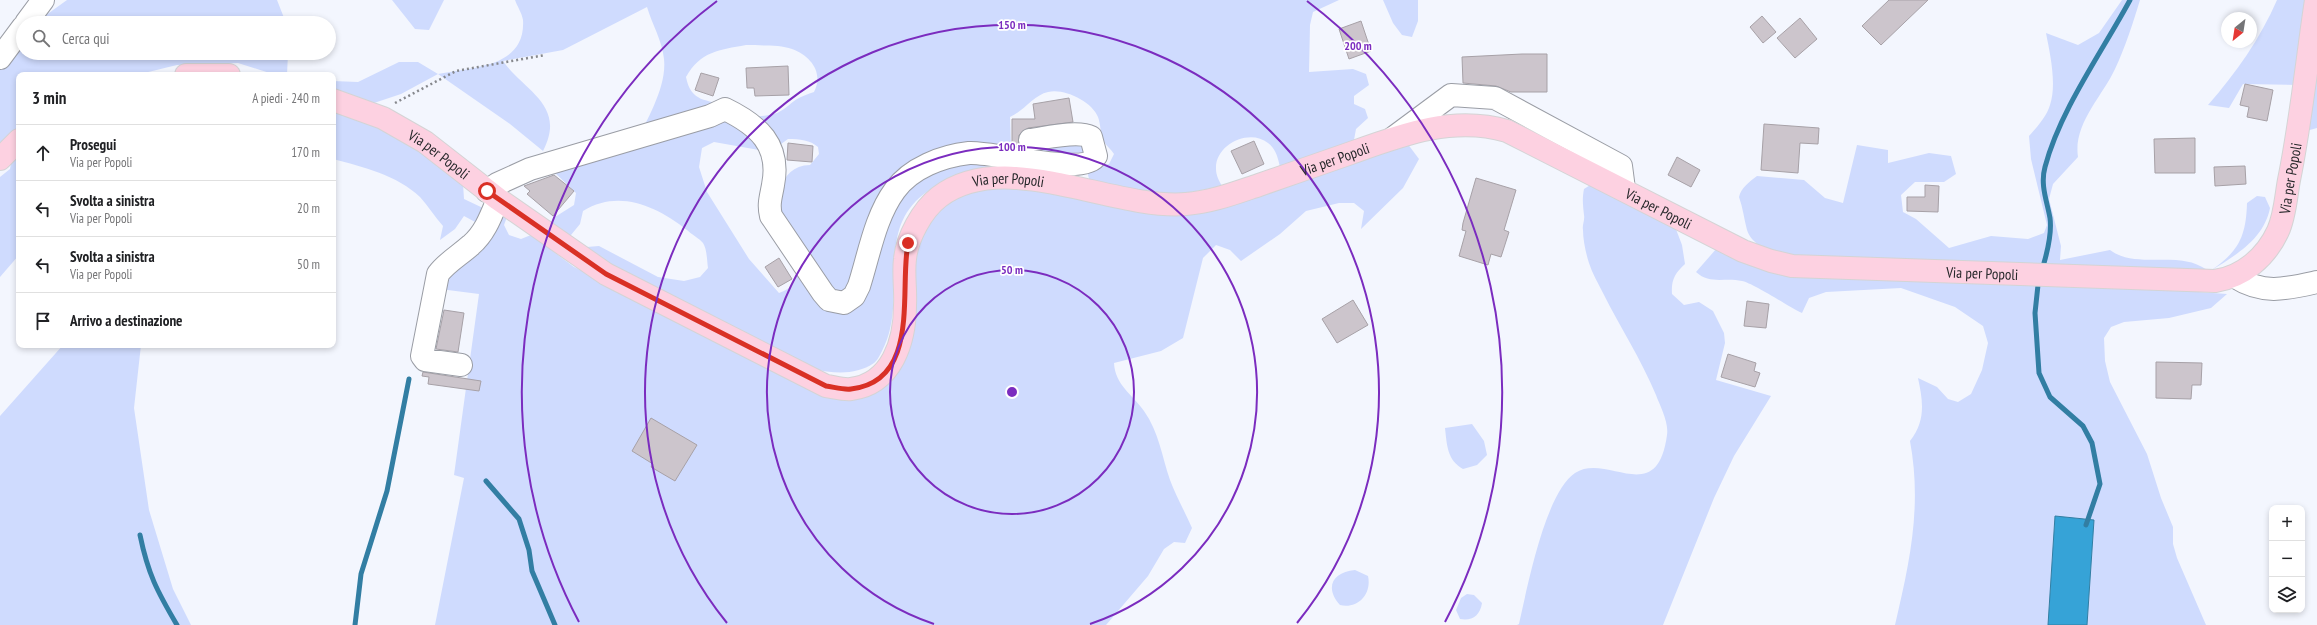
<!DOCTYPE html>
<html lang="it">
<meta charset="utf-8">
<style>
:root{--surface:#fff;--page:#f2f2f2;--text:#202124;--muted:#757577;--line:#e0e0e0}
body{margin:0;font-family:"PT Sans Narrow",sans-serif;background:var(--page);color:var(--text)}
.controls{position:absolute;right:12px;bottom:12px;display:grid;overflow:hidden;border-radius:8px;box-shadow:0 2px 6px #0003}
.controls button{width:36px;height:36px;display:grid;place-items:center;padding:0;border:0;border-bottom:1px solid var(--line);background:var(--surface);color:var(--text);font:20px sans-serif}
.compass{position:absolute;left:2221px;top:12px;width:36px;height:36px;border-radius:50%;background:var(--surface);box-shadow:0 2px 6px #0003;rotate:210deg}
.stop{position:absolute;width:12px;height:12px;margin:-9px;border:3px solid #d93025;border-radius:50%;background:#fff}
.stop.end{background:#d93025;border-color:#fff;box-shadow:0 1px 4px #0008}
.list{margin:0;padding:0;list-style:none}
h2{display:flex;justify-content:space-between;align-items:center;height:52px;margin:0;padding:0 16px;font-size:17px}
h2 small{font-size:13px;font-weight:400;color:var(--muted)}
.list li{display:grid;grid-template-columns:26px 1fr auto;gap:12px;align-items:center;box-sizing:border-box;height:56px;padding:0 16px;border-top:1px solid var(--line)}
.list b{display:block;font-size:15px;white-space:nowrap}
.list p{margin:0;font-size:13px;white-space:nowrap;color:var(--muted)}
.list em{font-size:13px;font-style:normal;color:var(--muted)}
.icon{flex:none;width:22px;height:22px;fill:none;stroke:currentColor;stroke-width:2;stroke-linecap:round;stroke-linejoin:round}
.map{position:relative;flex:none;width:2317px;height:625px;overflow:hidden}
.search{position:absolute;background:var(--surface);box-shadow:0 2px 6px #0003;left:16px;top:16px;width:320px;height:44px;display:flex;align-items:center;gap:10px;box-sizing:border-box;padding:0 14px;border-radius:22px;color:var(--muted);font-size:15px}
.panel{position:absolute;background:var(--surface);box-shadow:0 2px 6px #0003;left:16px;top:72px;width:320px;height:276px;border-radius:8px}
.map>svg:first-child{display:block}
</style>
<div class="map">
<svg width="2317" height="625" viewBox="0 0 2317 625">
<rect width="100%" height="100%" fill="#f3f6fe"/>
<path fill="#cfdbfe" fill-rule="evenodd" d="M 67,0 L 277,0 L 286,23 L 35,23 Z
M 392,0 L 444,0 L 429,30 L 415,29 Z
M 515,0 L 1339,0 L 1313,12 L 1310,25 L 1309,72 L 1353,69 L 1366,74 L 1369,85 L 1354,96 L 1354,104 L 1365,109 L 1368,118 L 1356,129 L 1354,140 L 1280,167 C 1278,158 1276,149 1268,143 C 1250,128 1215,144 1216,169 C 1216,175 1219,181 1222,186 L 1186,193 L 1165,195 L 1090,182 L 1088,175 L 1089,169 L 1109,164 L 1114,154 C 1111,149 1106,146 1104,141 C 1100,134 1101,125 1098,117 C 1092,102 1065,88 1048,92 C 1034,95 1024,111 1010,117 L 1011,147 L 1025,150 L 1080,145 L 1084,149 L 1085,154 C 1054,160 1023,166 992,172 C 972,176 946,178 928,191 C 871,230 910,299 882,351 C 880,355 877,361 874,363 C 855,376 833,373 812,369 L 574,248 L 599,246 L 658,277 L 684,281 L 700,277 L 708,268 C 707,261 707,249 703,243 C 700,239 691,234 687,230 C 656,206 619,189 583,211 L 580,224 L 571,235 L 565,236 L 551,224 L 555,217 L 574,205 L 576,193 L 552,170 L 636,143 C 647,119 667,87 664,59 C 662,40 652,24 647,7 L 563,50 L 503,61 C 524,91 567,105 543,151 L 510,124 L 438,74 L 401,94 L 374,103 L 333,92 L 333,81 L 358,82 L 399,62 L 418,62 L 438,74 C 472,67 526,68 523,20 C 522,13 517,6 515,0 ZM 746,45 C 760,46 779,44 792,49 C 811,56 824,73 814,92 C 808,94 802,96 797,99 C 789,104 784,111 774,114 C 749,120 748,112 727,106 C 707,99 691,103 686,77 C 701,51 719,50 746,45 ZM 788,139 C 800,139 810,140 818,147 L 819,154 L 810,165 C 776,166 778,204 775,230 C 787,249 814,281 779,293 L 749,259 L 707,192 L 699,167 L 702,148 L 714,142 L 759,150 L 774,149 Z
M 1383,0 L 1418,0 L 1418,21 L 1412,37 L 1402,35 L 1393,23 Z
M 2122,0 L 2140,0 C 2133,23 2125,48 2115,69 C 2102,97 2073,124 2078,157 L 2053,184 L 2049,199 L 2061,246 L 2060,260 L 2110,250 C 2131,266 2164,256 2189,262 C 2196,263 2203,268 2210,271 C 2238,252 2246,238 2247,203 L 2257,196 L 2265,197 L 2270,208 C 2264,239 2235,256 2210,271 L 1802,261 C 1784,255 1754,251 1747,230 C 1744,219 1743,208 1739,197 C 1741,188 1749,182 1757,176 L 1804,180 L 1825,198 L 1843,203 L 1857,145 L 1888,150 L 1888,163 L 1929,153 L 1951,156 L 1956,174 L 1944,182 L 1915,182 L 1901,195 L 1903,212 L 1916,219 L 1949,248 L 1991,236 L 2028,239 L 2044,233 L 2047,225 L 2031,159 L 2029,136 C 2037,127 2047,116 2050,105 C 2057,84 2050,54 2046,33 L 2078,45 L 2099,33 Z
M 2277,0 L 2312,0 L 2298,85 L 2243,84 L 2229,108 L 2208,105 C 2236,73 2260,39 2277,0 Z
M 23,35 L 23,53 L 288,53 L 287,75 L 276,75 L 238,63 L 177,65 L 136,75 L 19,75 L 19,128 L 0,147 L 0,66 Z
M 2317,60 L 2317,128 L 2306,131 Z
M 333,106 L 419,145 L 463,184 L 464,199 L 483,208 L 477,223 L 464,216 L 455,229 L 440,240 L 443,226 C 435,217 428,206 420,197 C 397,175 363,167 333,159 Z
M 1407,143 L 1419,159 L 1403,188 L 1361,229 L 1364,211 L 1354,203 L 1339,203 L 1306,211 L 1280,234 L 1241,261 L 1230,250 L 1216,245 L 1203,258 L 1183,338 L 1161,351 L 1114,363 C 1115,385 1133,395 1144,411 C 1159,432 1162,457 1170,480 C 1176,496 1185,512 1192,528 L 1185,543 L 1174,542 L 1164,549 L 1148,576 L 1106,625 L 435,625 L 464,478 L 454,475 L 479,294 L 440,289 L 443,279 L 500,212 L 507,217 L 504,225 L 509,235 L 521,239 L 531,235 L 574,267 L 833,394 L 892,375 L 909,257 L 935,209 L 987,183 L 1140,207 Z
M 19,145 L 19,255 L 0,277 L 0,177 L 10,169 L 12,158 Z
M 1595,182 L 1674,224 L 1682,245 L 1685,264 C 1675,273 1671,280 1672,294 L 1684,305 L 1699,302 L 1713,311 L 1724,333 L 1725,343 L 1716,380 L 1771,396 L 1734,456 L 1714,498 L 1663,625 L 1517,625 L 1519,624 C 1527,589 1545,493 1575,473 C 1607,452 1657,509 1667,435 C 1669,422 1660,406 1656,395 C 1641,359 1620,327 1603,293 C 1598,283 1592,273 1589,263 C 1586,254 1583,240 1583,230 C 1582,225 1585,220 1584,215 C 1583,205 1582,199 1584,189 Z
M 1717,248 L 2156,289 L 2227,294 L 2211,308 L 2169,318 L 2124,322 L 2111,327 L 2104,338 L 2105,361 L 2110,382 L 2147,454 L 2161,498 L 2173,527 L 2173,544 L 2177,558 L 2206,625 L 2087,625 L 2094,520 L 2055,517 L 2048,625 L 1895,625 C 1910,561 1922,506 1910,441 C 1926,421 1923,401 1918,378 L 1937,387 L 1948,399 L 1958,402 L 1971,394 L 1982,370 L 1988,343 L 1983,326 L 1955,307 L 1901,288 L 1826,292 L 1809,298 L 1802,313 C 1789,307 1753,283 1742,281 C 1725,277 1710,285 1696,272 Z
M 63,345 L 141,345 L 134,408 L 149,510 L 173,589 L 191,625 L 0,625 L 0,416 Z
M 1472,424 L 1484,441 L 1487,455 L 1477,465 L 1463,469 C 1447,460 1447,445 1445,428 Z
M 1355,570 L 1368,576 C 1372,594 1358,609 1340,605 C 1324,587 1333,572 1355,570 Z
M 1467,594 L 1474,595 L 1482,603 C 1480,616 1472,621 1460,619 L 1456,610 L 1461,598 Z"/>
<path fill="#36a3d7" stroke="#327ea3" d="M 2055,516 L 2094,520 L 2087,625 L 2048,625 Z"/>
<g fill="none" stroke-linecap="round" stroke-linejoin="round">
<path stroke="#327ea3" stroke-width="5" d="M 2044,263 C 2048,249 2052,233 2050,218 C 2047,201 2040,185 2045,167 C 2060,110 2102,52 2130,0
M 2038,285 L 2035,313 L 2039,373 L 2050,397 L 2083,426 L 2092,443 L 2100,484 L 2086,525
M 486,481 L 519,519 L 529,550 L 532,571 L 555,625
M 140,535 C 148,574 157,591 177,625
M 355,625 L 361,574 L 387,491 L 409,379"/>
</g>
<path fill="#ccc5cc" stroke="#a7a1a7" d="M 1889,0 L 1928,0 L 1881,45 L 1862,26 Z
M 1762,16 L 1776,32 L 1763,43 L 1750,27 Z
M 1800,18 L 1817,39 L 1795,58 L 1777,38 Z
M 1361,21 L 1371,51 L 1349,59 L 1339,29 Z
M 1522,54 L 1547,54 L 1547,92 L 1511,92 L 1496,86 L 1463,83 L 1462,57 Z
M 788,66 L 789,95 L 755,96 L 754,88 L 747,88 L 746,68 Z
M 701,73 L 719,78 L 713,96 L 695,90 Z
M 2245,84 L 2273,90 L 2267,121 L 2247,117 L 2249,107 L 2240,105 Z
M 1069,98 L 1073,122 L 1028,128 L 1019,135 L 1019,145 L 1012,145 L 1012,119 L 1035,119 L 1033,104 Z
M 1764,124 L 1819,128 L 1818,144 L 1800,143 L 1798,173 L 1761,170 Z
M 2195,138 L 2195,173 L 2155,173 L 2154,139 Z
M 1254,141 L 1264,164 L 1242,174 L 1231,151 Z
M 788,143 L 813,146 L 812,162 L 787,160 Z
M 1677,157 L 1700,170 L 1691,187 L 1668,175 Z
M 2245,166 L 2246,184 L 2215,186 L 2214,167 Z
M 554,175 L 574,191 L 553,216 L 527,194 L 530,191 L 524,186 Z
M 1476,178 L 1516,190 L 1504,230 L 1509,232 L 1501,257 L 1491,254 L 1488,265 L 1459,256 L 1466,231 L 1462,230 L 1463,223 Z
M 1925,185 L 1939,186 L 1938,212 L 1907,211 L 1907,197 L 1925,197 Z
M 779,258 L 792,279 L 778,287 L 765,267 Z
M 1353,300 L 1368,325 L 1337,343 L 1322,319 Z
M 1747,301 L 1769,304 L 1766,328 L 1744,326 Z
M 444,310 L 464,313 L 458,352 L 436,349 Z
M 1728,354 L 1756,363 L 1754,371 L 1760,373 L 1755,387 L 1721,377 Z
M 2156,362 L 2202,363 L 2201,385 L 2192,385 L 2191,399 L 2156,398 Z
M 423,372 L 481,381 L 479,391 L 428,384 L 429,377 L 422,376 Z
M 651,418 L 697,445 L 675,481 L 651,467 L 653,464 L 632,451 Z"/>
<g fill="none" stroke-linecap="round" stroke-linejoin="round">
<g stroke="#9a9da5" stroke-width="24">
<path id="minor" d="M 26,23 L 43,0
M 0,58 L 23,27
M 1393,138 L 1451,95 L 1495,98 L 1621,166 L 1624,189
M 487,191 L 497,184 L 530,169 L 710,116 L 725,109 C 758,125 781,145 773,185 C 771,197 768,204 771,216 L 823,293 L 829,300 L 844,303 L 854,296 L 859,286 C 869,255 875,217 895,190 C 911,168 942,156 969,153 C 992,151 1085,177 1096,156 L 1091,137 C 1077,130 1046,138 1030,140
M 2235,277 C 2263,295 2286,289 2317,282
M 461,365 L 425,360 L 422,356 L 438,274 C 447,262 460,255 471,245 C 485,233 491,216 498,199"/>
</g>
<g stroke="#d4d4d5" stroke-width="24">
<g id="major">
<path d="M 186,75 L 229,75"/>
<path id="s1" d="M 333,100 L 383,118 L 425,142 L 498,199 L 606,274 L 826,386 C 834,387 843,390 851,389 C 892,384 905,341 905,305 C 906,290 903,274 905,259 C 907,238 922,210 939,197 C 1005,147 1111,210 1186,204 C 1212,202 1235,193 1259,185 C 1290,174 1320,164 1351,153 C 1401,135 1453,115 1507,131 L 1743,251 L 1771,261 L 1792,266 L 2215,281 C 2243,277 2266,257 2278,231 C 2285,216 2286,196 2289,180 C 2301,121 2307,60 2316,0"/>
<path d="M 0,159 L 19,140"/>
</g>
</g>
<path stroke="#86888d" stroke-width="2.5" stroke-dasharray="2 3" stroke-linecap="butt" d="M 395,103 L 456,71 L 545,55"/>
<use href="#minor" stroke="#fff" stroke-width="22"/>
<use href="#major" stroke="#fdd1e1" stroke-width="22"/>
</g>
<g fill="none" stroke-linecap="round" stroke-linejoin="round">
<path stroke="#d93025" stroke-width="5" d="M 487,191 L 606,274 L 826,386 C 834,387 843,390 851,389 C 921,381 899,290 908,243"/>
</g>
<g fill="none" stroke="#7b2cbf" stroke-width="2">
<circle cx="1012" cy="392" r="122"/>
<path d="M934 624A245 245 0 1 1 1090 624"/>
<path d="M727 623A367 367 0 1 1 1297 623"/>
<path d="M579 622A490 490 0 0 1 717 1M1307 1A490 490 0 0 1 1445 622"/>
</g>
<g text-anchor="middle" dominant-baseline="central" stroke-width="3.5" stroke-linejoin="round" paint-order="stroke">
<g font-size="15" fill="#27282b" stroke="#fff">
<text stroke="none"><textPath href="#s1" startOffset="120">Via per Popoli</textPath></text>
<text stroke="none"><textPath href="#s1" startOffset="1235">Via per Popoli</textPath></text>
<text stroke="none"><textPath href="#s1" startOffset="2290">Via per Popoli</textPath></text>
<text stroke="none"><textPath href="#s1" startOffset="899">Via per Popoli</textPath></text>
<text stroke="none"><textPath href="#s1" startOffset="1583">Via per Popoli</textPath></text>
<text stroke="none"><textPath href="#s1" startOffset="1919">Via per Popoli</textPath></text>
</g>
</g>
<circle cx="1012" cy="392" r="6" fill="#7b2cbf" stroke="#fff" stroke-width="2"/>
<g font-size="12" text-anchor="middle" font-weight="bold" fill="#7b2cbf" stroke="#fff" stroke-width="3.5" stroke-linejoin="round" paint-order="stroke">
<text x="1012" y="29">150 m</text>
<text x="1358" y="50">200 m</text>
<text x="1012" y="151">100 m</text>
<text x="1012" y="274">50 m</text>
</g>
</svg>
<div class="controls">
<button>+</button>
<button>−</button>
<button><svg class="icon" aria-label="layers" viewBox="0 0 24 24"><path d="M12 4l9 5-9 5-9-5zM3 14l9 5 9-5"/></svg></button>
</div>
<svg class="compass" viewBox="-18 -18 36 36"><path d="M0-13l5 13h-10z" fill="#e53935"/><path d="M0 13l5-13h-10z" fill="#757577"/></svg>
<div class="stop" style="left:487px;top:191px"></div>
<div class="stop end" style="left:908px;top:243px"></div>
<div class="search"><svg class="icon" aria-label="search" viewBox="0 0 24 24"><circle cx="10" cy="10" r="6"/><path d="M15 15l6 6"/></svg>Cerca qui</div>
<section class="panel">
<h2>3 min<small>A piedi · 240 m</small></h2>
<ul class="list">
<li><svg class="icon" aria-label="ahead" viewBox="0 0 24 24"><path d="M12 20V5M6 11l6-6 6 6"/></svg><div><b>Prosegui</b><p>Via per Popoli</p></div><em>170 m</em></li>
<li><svg class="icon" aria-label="left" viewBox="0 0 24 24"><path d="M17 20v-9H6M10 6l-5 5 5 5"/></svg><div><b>Svolta a sinistra</b><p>Via per Popoli</p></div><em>20 m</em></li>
<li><svg class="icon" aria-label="left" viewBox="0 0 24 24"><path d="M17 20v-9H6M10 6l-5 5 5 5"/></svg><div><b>Svolta a sinistra</b><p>Via per Popoli</p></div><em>50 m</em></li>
<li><svg class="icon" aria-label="arrive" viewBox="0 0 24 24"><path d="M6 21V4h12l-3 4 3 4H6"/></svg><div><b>Arrivo a destinazione</b></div></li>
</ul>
</section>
</div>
